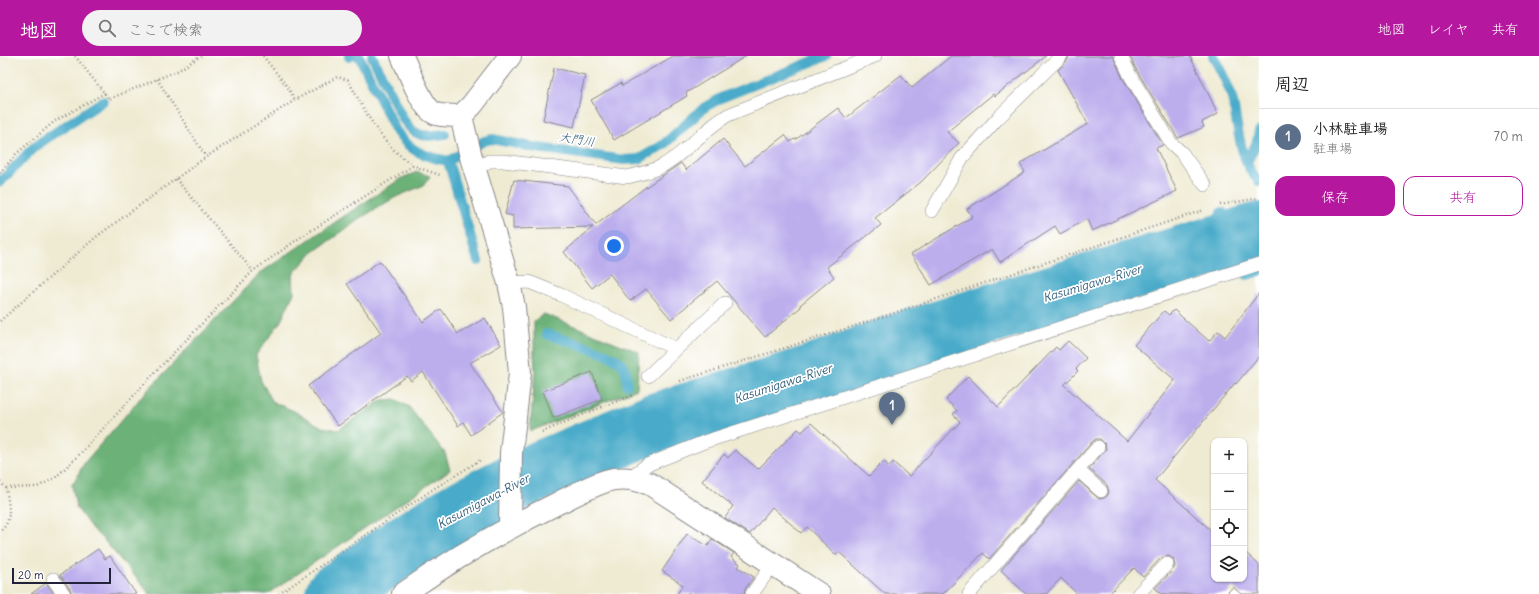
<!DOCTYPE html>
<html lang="ja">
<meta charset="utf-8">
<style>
:root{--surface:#fff;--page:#f2f2f2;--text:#222;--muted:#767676;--line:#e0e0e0;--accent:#b5179e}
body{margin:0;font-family:Delius,"Klee One",sans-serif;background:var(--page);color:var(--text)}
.controls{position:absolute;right:12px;bottom:12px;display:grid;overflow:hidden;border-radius:8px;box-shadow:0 1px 3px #0004}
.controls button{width:36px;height:36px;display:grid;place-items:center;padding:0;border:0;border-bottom:1px solid var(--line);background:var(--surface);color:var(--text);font:20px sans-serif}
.scale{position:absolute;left:12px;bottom:10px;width:99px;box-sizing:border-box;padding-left:4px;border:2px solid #22223b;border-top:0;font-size:11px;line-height:14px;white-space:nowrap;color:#22223b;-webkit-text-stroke:3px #fff;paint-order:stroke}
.you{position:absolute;left:614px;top:190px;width:14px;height:14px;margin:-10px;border:3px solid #fff;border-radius:50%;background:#1a73e8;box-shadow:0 0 0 6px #1a73e833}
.badge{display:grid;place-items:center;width:26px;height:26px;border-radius:50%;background:var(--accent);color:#fff;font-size:13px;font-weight:700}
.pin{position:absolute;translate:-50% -33px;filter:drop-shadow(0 1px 2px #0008)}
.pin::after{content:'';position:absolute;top:21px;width:14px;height:12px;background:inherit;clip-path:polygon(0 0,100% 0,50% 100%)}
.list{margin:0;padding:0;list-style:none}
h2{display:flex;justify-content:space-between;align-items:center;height:52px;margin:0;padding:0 16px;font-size:17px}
h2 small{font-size:13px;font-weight:400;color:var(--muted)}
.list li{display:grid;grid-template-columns:26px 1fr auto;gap:12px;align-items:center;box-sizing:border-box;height:56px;padding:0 16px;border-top:1px solid var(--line)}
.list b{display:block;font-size:15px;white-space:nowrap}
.list p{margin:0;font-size:13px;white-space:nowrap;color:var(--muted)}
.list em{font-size:13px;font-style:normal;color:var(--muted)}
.actions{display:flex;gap:8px;padding:12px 16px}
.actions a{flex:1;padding:9px 0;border:1px solid var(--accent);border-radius:12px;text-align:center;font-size:14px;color:var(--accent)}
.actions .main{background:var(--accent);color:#fff}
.icon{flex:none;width:22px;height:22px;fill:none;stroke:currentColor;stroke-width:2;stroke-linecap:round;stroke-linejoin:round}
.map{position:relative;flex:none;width:1259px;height:538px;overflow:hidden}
header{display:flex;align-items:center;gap:24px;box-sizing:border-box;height:56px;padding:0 20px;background:var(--accent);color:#fff}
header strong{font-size:19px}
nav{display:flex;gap:22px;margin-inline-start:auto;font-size:14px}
.search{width:280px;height:36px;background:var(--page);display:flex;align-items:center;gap:10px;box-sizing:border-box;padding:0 14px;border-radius:22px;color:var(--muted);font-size:15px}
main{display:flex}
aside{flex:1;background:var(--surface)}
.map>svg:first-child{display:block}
</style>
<header>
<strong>地図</strong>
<div class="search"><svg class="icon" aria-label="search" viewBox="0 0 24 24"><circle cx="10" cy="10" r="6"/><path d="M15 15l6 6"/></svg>ここで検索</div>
<nav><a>地図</a><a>レイヤ</a><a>共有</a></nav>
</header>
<main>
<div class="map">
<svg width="1259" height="538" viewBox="0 0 1259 538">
<rect width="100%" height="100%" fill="#fff"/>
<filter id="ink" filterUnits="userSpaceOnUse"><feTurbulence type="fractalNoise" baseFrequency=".025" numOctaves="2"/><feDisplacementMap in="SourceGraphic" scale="8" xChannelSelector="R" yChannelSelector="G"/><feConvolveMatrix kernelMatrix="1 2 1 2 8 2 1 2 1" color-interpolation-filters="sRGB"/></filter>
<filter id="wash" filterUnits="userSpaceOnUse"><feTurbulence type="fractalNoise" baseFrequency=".012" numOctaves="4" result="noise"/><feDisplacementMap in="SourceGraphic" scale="16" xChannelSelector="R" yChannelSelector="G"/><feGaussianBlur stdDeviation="0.9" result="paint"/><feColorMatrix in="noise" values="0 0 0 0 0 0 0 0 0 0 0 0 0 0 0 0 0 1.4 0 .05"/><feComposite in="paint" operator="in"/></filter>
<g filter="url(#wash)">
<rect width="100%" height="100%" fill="#efebd3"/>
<path fill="#6cb278" stroke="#476a5a" d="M 417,116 L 430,120 L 424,129 L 394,142 L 364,160 L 312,197 L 293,218 L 294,237 L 281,265 L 256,299 L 261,325 L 273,346 L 294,355 L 322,371 L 338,374 L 381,344 L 395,343 L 409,351 L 445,397 L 450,414 L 268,538 L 150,538 L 103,483 L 92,473 L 76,451 L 72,429 L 85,406 L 144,338 L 260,217 L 356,152 L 402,122 Z
M 544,258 L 639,296 L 637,333 L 531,375 L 530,373 L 535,316 L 534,298 L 534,265 Z"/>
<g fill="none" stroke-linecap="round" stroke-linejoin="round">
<path stroke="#4aabc9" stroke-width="10" d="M 359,0 L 396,75 C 411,96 423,100 448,105 L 484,85 L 492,83 L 538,92 L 624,104 L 639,103 L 663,89 L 705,51 L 723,41 L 826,0
M 372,0 L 403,63 C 416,82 423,81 445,78
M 1213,0 C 1220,13 1228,27 1232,42 C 1238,67 1239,107 1259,125
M 349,1 L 351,0
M 448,105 L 478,205
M 1247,106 L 1257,86 L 1259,75
M 0,126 L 35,90 L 103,45
M 1222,156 L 1238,209
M 1247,219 L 1259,215
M 546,278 C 561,283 613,297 622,308 C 627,313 627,322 627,329
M 627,378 L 627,355"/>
<path stroke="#4aabc9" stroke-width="60" d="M 335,538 L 402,490 L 458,456 L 528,420 L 654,367 L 808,320 L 896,288 L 1006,253 L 1259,176"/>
</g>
<g id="blocks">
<path fill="#bcaeed" d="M 673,0 L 746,0 L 686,37 L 687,40 L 614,84 L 591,44 L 621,27 L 622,30 Z
M 951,0 L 1046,0 L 995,40 L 993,38 L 947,76 L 959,87 L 921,126 L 875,162 L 881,169 L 827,211 L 834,221 L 800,249 L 801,251 L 765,281 L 717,225 L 671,263 L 646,233 L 630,245 L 610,218 L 592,232 L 564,196 L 593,171 L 513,173 L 513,160 L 505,158 L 514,124 L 568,130 L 596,169 L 643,133 L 681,107 L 686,114 L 723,83 L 745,110 L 785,79 L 790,86 L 794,83 L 795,84 L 838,52 L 846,62 L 901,19 L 912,32 Z
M 1069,0 L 1113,0 L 1123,23 L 1163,89 L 1156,92 L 1177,135 L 1092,175 L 1087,163 L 1060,178 L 1055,170 L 1000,206 L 992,193 L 931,229 L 911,198 L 972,161 L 967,153 L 1025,116 L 1020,108 L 1088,68 L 1058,14 L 1067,5 Z
M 1130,0 L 1190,0 L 1218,58 L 1202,66 L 1204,71 L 1178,82 L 1137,15 Z
M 554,12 L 585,19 L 574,71 L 543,64 Z
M 380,205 L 423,266 L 441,253 L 458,278 L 485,262 L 501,289 L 470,307 L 503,356 L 471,379 L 463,366 L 458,370 L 423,316 L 411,325 L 407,320 L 338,370 L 308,330 L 381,277 L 347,228 Z
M 1259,237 L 1259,300 L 1236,328 L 1235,327 L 1155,424 L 1214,477 L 1214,523 L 1244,523 L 1244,495 L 1259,509 L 1259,538 L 1241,538 L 1233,531 L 1226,538 L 1162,538 L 1155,532 L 1173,514 L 1175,510 L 1173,503 L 1169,500 L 1161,502 L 1143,521 L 1134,512 L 1109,538 L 1077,538 L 1061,522 L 1046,538 L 1026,538 L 1001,514 L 1079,425 L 1099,443 L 1104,442 L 1107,440 L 1109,436 L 1107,429 L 1089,413 L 1106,393 L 1105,388 L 1100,383 L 1096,383 L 1092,386 L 989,503 L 983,497 L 943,538 L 885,538 L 839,496 L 836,499 L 807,471 L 801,477 L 772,451 L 750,478 L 725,462 L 733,450 L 702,425 L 724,398 L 728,402 L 735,394 L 758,413 L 798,373 L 802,376 L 811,367 L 869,420 L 884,405 L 889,411 L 893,406 L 909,420 L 960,366 L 953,358 L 957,355 L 946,343 L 968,320 L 998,351 L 1056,291 L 1059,294 L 1068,285 L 1086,302 L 1076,313 L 1078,315 L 1064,329 L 1127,385 L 1175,324 L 1134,289 L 1164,255 L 1169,259 L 1174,254 L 1209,285 L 1218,275 L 1225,281 Z
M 592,316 L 602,343 L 553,362 L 543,335 Z
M 687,478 L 708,490 L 712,483 L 734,497 L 731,501 L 740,508 L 738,511 L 754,521 L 745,533 L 744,538 L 677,538 L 683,529 L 662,515 Z
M 98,493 L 105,503 L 110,500 L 136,538 L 72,538 L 70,533 L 60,519 Z
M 46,527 L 54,538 L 31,538 Z"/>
</g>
</g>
<g filter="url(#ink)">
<use href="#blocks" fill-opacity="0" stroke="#888687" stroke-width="1"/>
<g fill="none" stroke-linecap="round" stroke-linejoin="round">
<g stroke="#888687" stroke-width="14">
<path id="lane" d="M 1121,0 L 1130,19 L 1171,87 L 1182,97 L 1205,129
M 475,114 L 489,105 L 503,105 L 627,121 C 639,118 651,116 662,110 C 687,96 704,73 728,59 L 875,0
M 932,155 L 962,102 L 998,62 L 1061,0
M 509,227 L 529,226 L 561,239 L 676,293
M 648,320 L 725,247
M 1078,414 L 1101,435
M 630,421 L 647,409 L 704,386 L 1259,208
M 53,523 L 64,538
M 752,538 L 773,508
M 969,538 L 1098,391
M 1138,538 L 1167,508"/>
</g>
<g stroke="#888687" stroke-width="24">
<path id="street" d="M 402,0 C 408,13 420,46 431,55 C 438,61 451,59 461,60 L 472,49 L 510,0
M 461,60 L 471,101 L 509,227 L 514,251 L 520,317 L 511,397 L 510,471
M 403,538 C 454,502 503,474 558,447 C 573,440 599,425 614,423 C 628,421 637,424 650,428 L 819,538"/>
</g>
<path stroke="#888687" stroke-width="2.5" stroke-dasharray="1 3" stroke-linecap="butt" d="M 75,0 L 109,43 L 177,15 L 201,0
M 263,0 L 289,33 L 295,44
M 157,23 L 206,101
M 0,117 L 16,98 L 55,65 L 105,37
M 176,123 L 253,215
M 1220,149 L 1259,142
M 0,265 L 96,181 L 206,101 L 295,44 L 337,21 L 348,24 C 365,55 382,90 413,109 C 421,113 431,116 440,119
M 680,325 L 858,269 L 1204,154
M 542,376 L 587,357 L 633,339
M 0,426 L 6,432 C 8,447 14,465 0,475
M 6,432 L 37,431 L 55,422 L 77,401 L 161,310 L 253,215 L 298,183 L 414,109
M 279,538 L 435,432 L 482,403"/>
<use href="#lane" stroke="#fff" stroke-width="13"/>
<use href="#street" stroke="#fff" stroke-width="22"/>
</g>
</g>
<g text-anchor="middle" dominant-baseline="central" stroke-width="3.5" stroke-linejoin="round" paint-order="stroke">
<g font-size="12" font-style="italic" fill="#34607b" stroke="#fff">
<text transform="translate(577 83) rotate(9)">大門川</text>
<text transform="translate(1092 227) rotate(-17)">Kasumigawa-River</text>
<text transform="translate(783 327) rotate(-18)">Kasumigawa-River</text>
<text transform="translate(483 445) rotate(-28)">Kasumigawa-River</text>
</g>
</g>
</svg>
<div class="controls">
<button>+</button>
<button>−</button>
<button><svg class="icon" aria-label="locate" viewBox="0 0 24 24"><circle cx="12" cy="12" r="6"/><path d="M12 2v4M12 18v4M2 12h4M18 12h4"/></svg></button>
<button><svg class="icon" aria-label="layers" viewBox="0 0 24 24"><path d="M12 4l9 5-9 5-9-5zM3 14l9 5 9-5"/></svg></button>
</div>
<div class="scale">20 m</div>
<div class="you"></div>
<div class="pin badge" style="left:892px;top:369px;background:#5c6f8a">1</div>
</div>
<aside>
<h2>周辺<small></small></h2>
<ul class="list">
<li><span class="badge" style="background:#5c6f8a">1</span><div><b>小林駐車場</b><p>駐車場</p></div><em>70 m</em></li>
</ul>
<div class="actions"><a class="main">保存</a><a>共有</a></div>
</aside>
</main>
